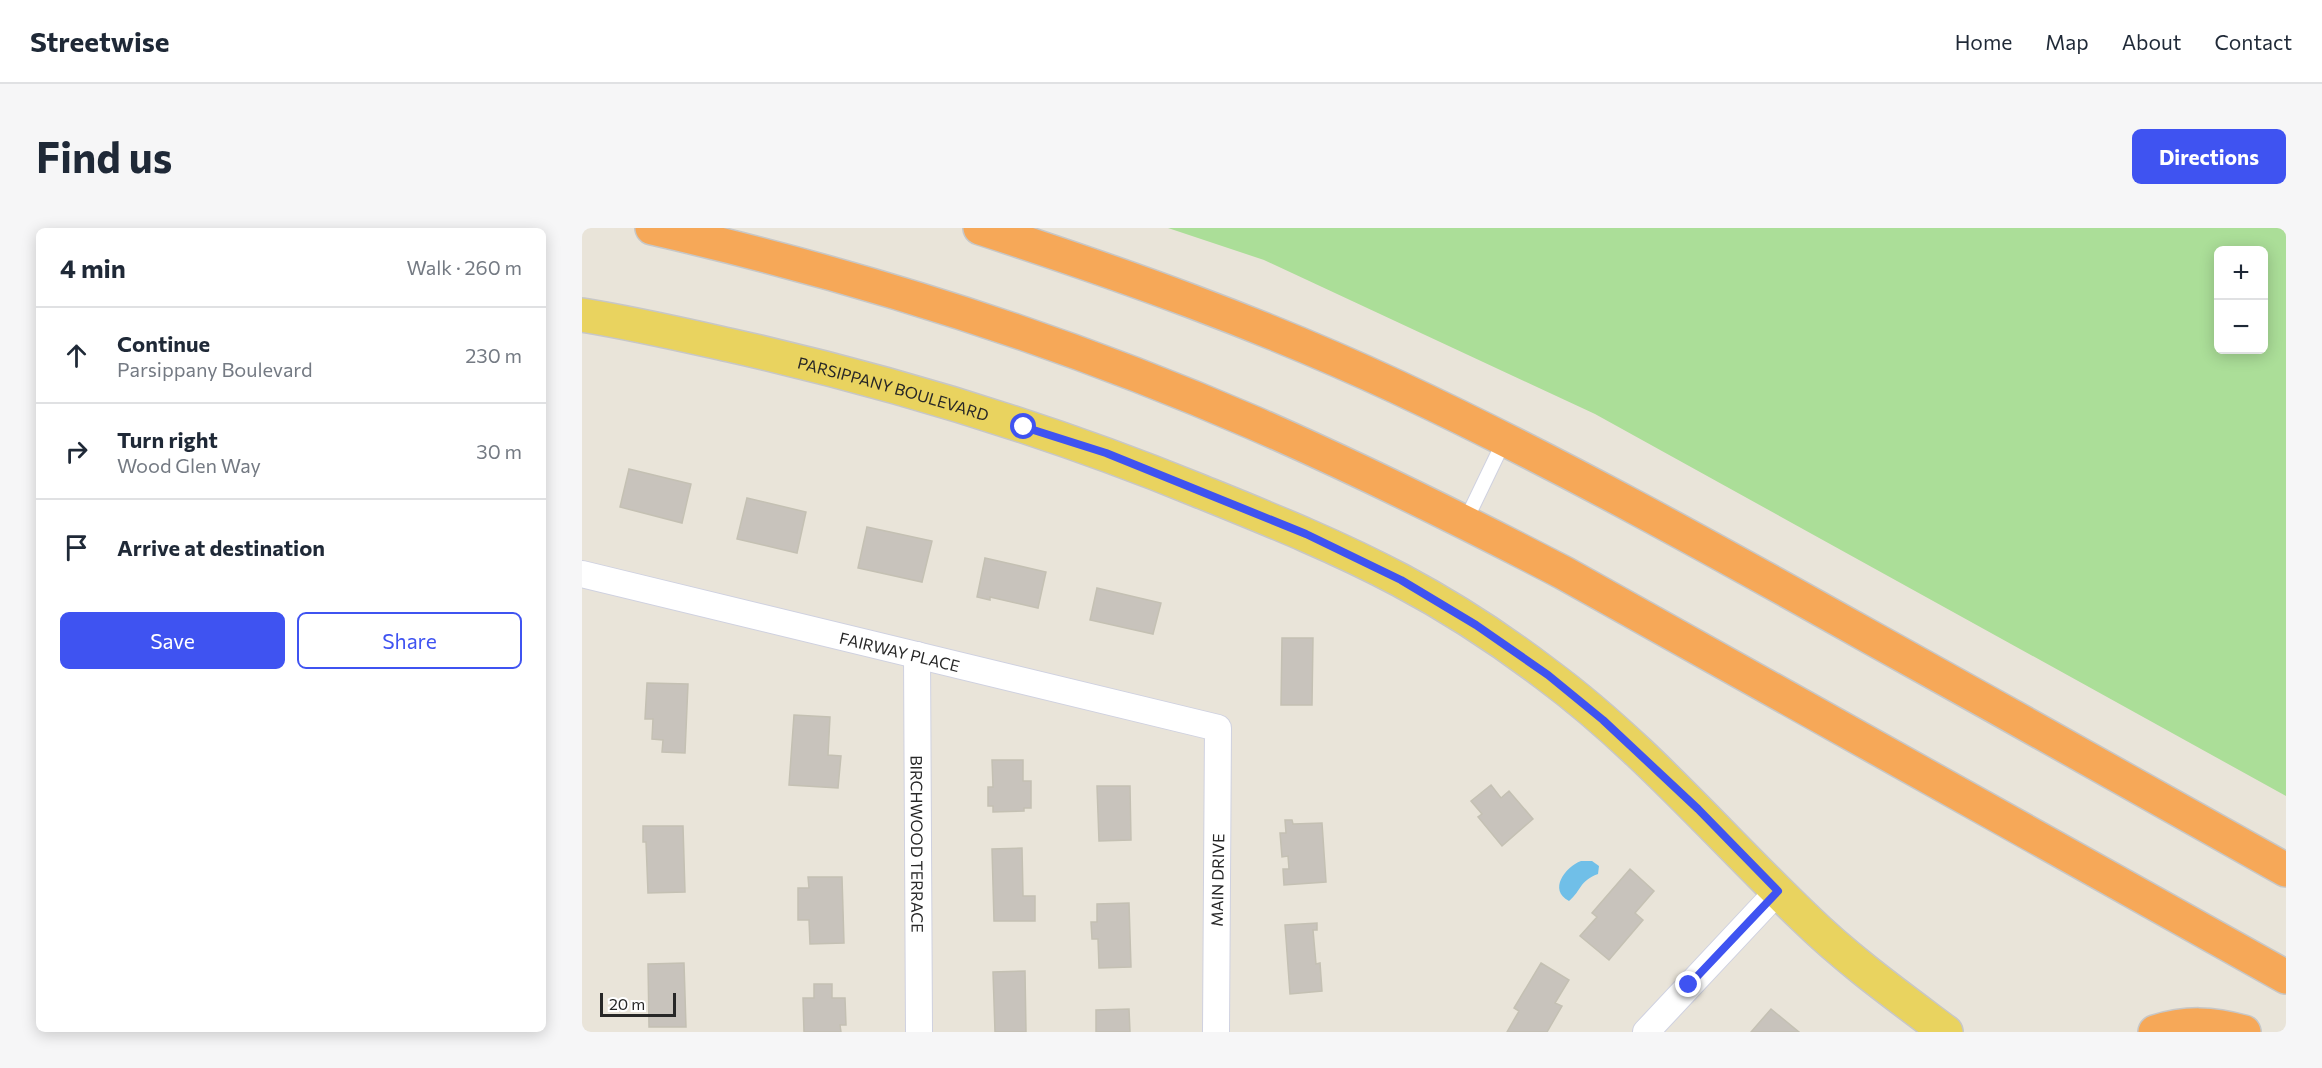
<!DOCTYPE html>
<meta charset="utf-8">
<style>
:root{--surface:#fff;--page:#f6f6f7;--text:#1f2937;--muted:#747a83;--line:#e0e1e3;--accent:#3f53f1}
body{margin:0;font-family:Commissioner,sans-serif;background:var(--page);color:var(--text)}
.controls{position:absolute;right:18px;top:18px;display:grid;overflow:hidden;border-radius:9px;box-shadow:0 3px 15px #0003}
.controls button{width:54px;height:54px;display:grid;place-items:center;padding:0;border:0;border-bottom:2px solid var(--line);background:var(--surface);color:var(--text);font:30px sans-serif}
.scale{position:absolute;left:18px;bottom:15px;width:76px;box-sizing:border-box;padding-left:6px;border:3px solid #272727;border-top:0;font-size:16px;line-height:21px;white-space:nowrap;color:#272727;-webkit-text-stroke:4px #fff;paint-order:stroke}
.stop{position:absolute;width:18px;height:18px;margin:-14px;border:4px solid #3f53f1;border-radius:50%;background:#fff}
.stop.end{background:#3f53f1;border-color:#fff;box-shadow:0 2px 6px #0008}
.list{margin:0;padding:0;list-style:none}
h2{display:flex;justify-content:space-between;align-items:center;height:78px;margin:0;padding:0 24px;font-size:26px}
h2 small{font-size:20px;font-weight:400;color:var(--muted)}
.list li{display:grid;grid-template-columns:39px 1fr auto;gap:18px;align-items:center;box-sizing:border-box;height:96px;padding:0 24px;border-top:2px solid var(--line)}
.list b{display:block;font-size:22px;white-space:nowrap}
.list p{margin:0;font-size:20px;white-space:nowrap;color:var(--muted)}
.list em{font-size:20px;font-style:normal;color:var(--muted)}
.actions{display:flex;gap:12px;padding:18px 24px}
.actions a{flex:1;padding:14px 0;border:2px solid var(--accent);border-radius:9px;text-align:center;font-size:21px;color:var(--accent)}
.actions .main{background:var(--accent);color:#fff}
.icon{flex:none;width:33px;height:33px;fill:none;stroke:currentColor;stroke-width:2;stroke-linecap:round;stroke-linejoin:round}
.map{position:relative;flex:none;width:1704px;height:804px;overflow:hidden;border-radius:9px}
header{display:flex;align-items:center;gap:36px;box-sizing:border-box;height:84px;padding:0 30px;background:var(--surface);border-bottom:2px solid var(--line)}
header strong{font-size:28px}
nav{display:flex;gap:33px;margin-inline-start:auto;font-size:21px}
.intro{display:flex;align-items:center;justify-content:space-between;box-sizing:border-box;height:144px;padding:0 36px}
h1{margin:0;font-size:42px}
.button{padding:15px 27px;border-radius:9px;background:var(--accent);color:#fff;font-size:21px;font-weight:700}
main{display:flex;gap:36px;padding:0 36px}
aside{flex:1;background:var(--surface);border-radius:9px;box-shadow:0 3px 15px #0003}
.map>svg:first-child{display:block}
</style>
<header>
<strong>Streetwise</strong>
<nav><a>Home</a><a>Map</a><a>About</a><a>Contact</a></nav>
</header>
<div class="intro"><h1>Find us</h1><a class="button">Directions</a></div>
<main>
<aside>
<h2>4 min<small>Walk · 260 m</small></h2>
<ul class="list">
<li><svg class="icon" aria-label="ahead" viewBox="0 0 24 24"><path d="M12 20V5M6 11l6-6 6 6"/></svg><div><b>Continue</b><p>Parsippany Boulevard</p></div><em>230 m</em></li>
<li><svg class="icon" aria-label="right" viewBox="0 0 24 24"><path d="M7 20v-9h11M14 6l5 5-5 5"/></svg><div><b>Turn right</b><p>Wood Glen Way</p></div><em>30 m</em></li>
<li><svg class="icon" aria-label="arrive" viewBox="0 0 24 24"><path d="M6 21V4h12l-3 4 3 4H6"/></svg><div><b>Arrive at destination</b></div></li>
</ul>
<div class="actions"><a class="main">Save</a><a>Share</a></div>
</aside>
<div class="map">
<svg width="1704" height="804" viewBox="0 0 1704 804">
<rect width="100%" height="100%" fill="#e9e4d9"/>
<path fill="#abde98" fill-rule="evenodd" d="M 586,0 L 1704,0 L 1704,568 L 1013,186 L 682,32 ZM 1636,22 L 1682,22 L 1682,122 L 1636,122 Z"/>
<path fill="#70bfe8" d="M 999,633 L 1010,633 L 1017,638 L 1016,646 C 997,653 1000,662 987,673 C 966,662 983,639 999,633 Z"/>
<path fill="#c8c3bc" stroke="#c4c0b3" stroke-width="1.5" d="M 47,241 L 109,256 L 100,295 L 38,279 Z
M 165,270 L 224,284 L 215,325 L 155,311 Z
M 285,299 L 350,313 L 340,354 L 276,340 Z
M 403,330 L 464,344 L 456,380 L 408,369 L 408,372 L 395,369 Z
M 515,360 L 579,375 L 571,406 L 508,392 Z
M 700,410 L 731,410 L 730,477 L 699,477 Z
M 65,455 L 106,456 L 103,525 L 80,524 L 81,512 L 70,511 L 71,491 L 63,491 Z
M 212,487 L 248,489 L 246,527 L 259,528 L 256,560 L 207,557 Z
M 410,532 L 441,532 L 441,553 L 449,553 L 449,580 L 442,580 L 442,583 L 411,584 L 411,578 L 406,578 L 406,559 L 411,559 Z
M 909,557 L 919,570 L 927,563 L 951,591 L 920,618 L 896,589 L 900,586 L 889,573 Z
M 515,558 L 548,558 L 549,612 L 517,613 Z
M 703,592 L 710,592 L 711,596 L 740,595 L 744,654 L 702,657 L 701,641 L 707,641 L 706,628 L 700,629 L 698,605 L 704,605 Z
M 61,598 L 101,598 L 103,664 L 66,665 L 64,614 L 61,614 Z
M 440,620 L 441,668 L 453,668 L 453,693 L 412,693 L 410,621 Z
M 1048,641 L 1072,663 L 1053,685 L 1061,692 L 1027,732 L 998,708 L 1015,689 L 1010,685 Z
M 226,649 L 260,649 L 262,715 L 228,716 L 227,692 L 216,692 L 216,660 L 227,660 Z
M 547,675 L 549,739 L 517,740 L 516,711 L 510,711 L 509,694 L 515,694 L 515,676 Z
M 735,695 L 735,702 L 731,702 L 734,736 L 738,735 L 740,763 L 708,766 L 703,697 Z
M 102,735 L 104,799 L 67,799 L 66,736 Z
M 959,735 L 987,752 L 973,775 L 980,778 L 965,804 L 925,804 L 937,783 L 932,780 Z
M 443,743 L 444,804 L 413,804 L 411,744 Z
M 232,756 L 250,756 L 250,770 L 263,770 L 264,797 L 258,797 L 259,804 L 222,804 L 221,770 L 232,770 Z
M 547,781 L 548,804 L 514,804 L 514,782 Z
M 1189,781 L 1217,804 L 1169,804 Z"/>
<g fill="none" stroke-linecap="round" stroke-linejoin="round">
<g stroke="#cfd1e0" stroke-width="16">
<path id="service" d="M 883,294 L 923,211"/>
</g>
<g stroke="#cfd1e0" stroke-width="28">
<g id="minor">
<path id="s1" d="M 0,346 L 636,500 L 634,804"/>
<path id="s2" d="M 335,427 L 337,804"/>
<path d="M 1064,804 L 1196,663"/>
</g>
</g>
<g stroke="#c7c7c7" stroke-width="36">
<g id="primary">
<path id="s3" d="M 0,87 C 50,95 98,106 147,117 C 307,153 463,200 615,262 C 684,290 752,317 818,352 C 869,379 918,411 964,446 C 1060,517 1137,608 1223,690 C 1266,732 1316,768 1364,804"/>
</g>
</g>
<g stroke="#c7c7c7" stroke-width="36">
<path id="motorway" d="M 70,0 C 276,47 478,111 672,195 C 777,241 880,292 982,345 L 1704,749
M 398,0 C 540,46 680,96 815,159 C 977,235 1133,322 1288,409 C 1427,486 1565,564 1704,642
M 1573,804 C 1604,794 1630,795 1662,804"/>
</g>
<use href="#service" stroke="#fff" stroke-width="14"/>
<use href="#minor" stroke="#fff" stroke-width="26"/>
<use href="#primary" stroke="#e9d35f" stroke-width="33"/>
<use href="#motorway" stroke="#f6a858" stroke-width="33"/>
</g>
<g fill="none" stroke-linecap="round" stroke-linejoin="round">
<path stroke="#3f53f1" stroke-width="8" d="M 442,199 L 524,225 L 724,306 L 819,352 L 894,397 L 966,447 L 1021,492 L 1116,581 L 1196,663 L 1107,757"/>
</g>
<g text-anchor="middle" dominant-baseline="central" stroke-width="4.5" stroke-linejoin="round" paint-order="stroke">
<g font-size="16" fill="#272727" stroke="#fff">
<text stroke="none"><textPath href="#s3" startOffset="320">PARSIPPANY BOULEVARD</textPath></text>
<text stroke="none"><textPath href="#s1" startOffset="327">FAIRWAY PLACE</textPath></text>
<text stroke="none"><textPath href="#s2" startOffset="189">BIRCHWOOD TERRACE</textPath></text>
<text transform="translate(635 652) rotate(-89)">MAIN DRIVE</text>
</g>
</g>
</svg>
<div class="controls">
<button>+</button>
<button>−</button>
</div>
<div class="scale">20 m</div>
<div class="stop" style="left:442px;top:199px"></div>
<div class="stop end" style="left:1107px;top:757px"></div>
</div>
</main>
